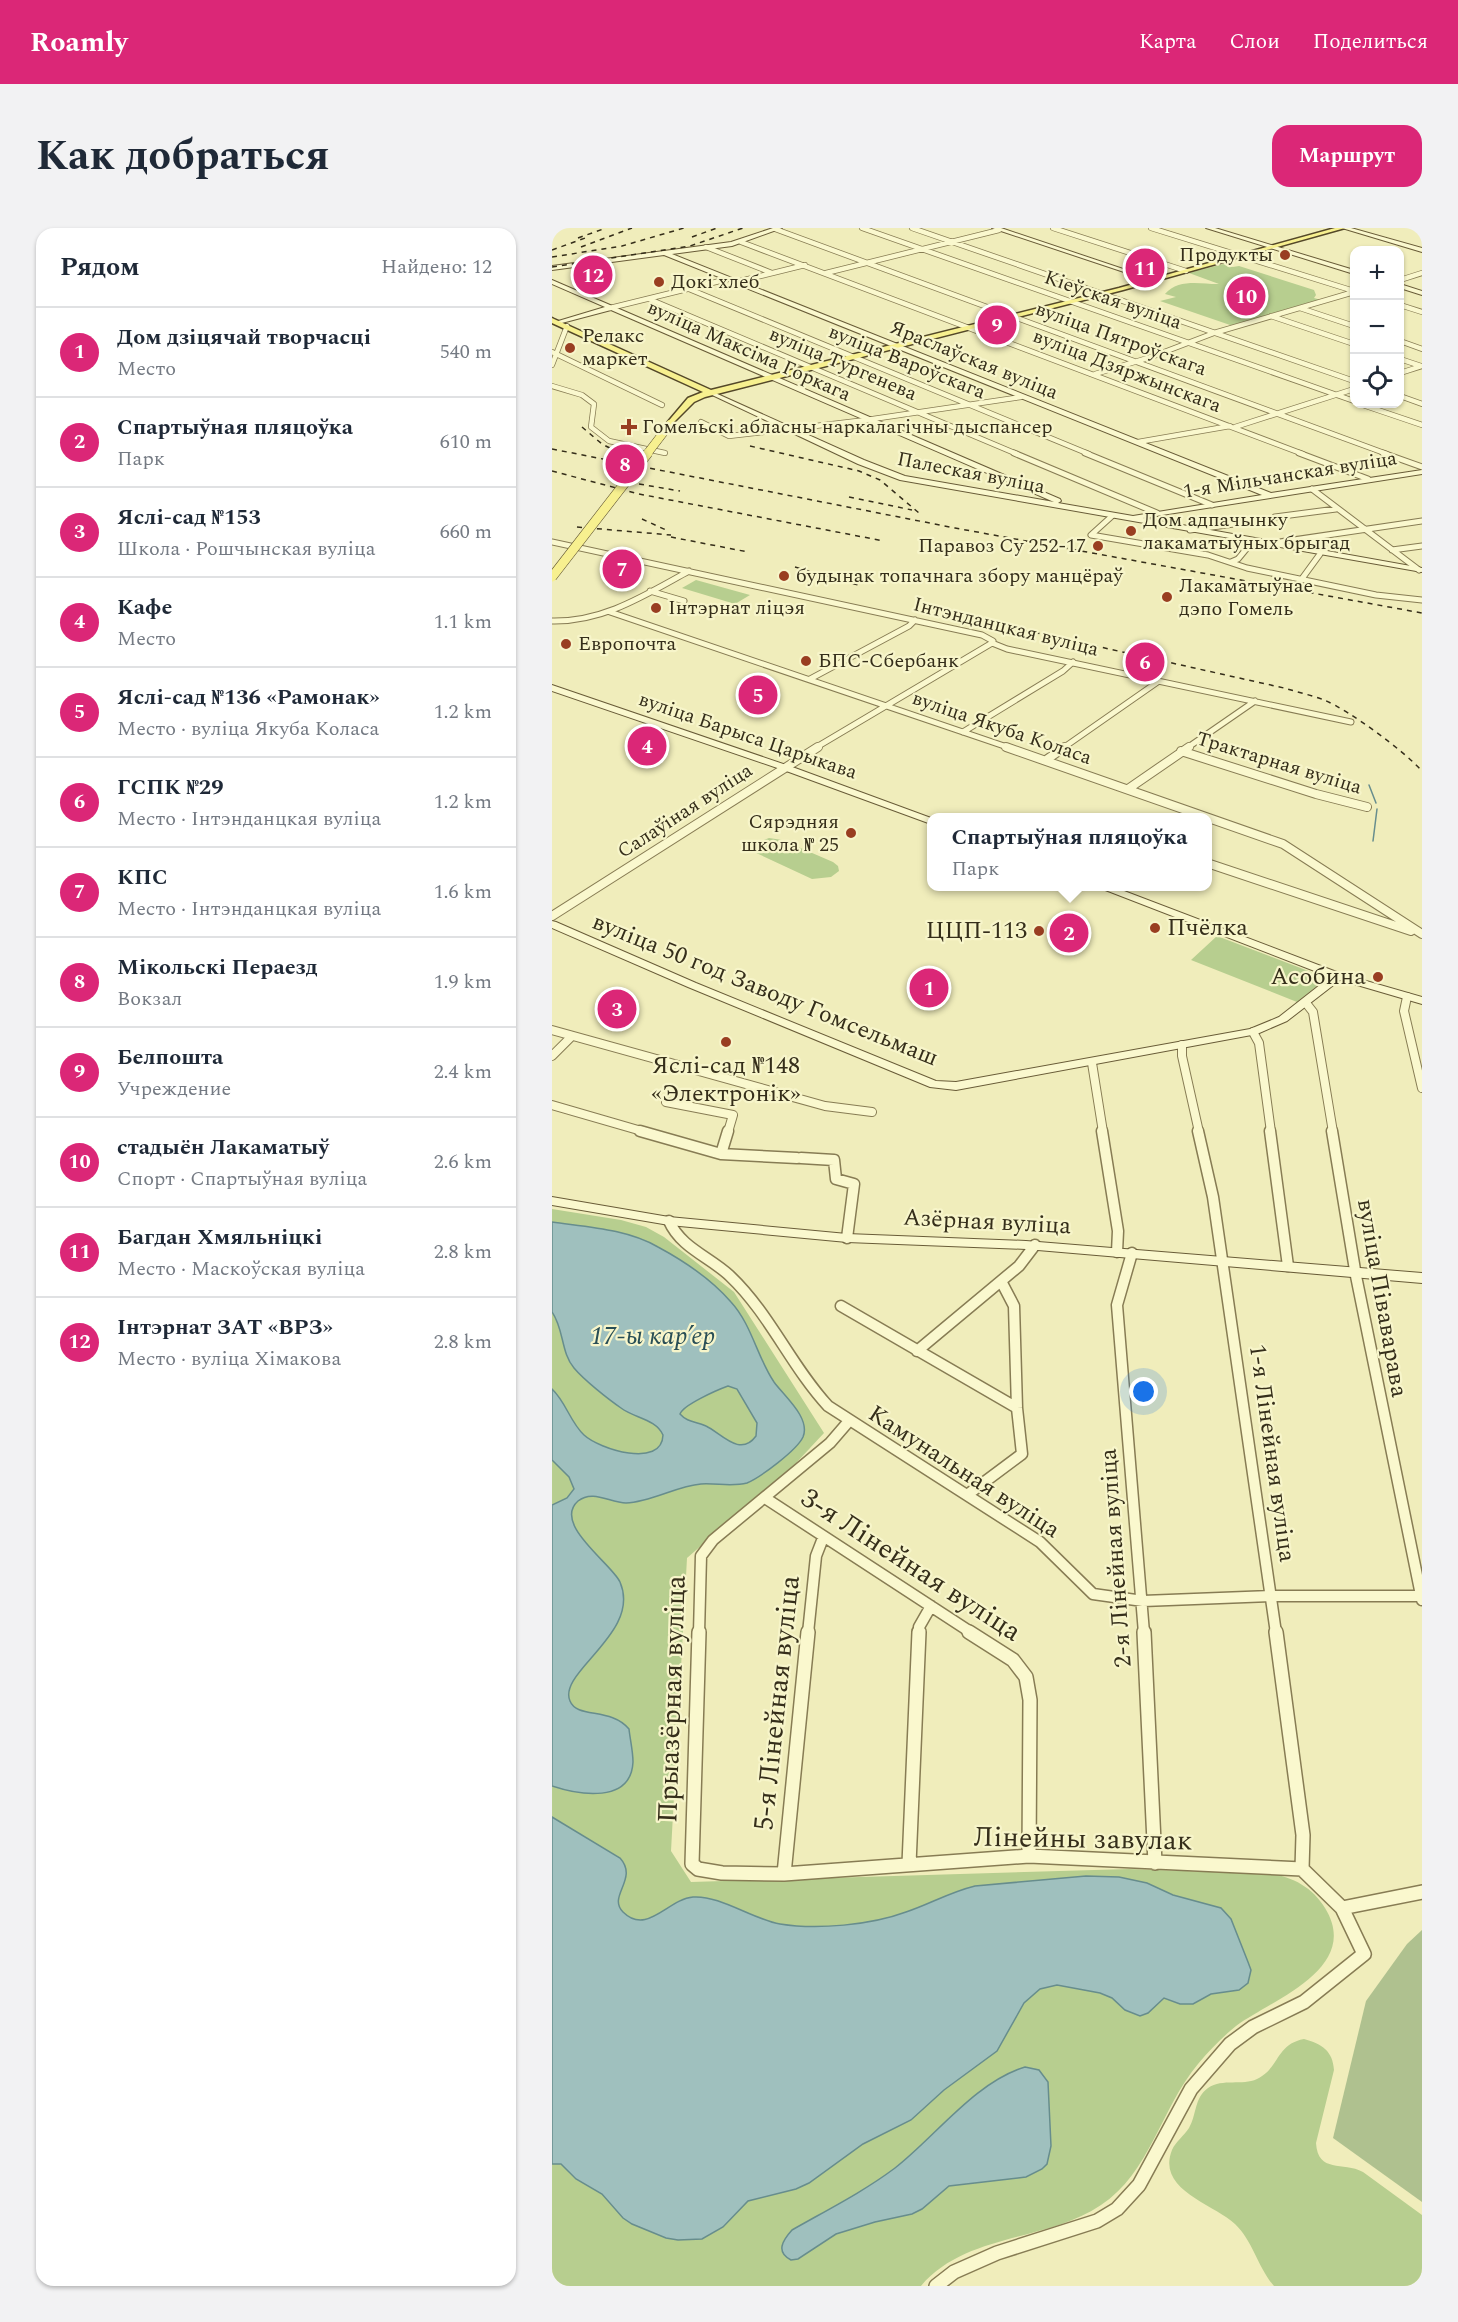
<!DOCTYPE html>
<html lang="ru">
<meta charset="utf-8">
<style>
:root{--surface:#fff;--page:#f2f2f3;--text:#1f2937;--muted:#747a83;--line:#e0e1e3;--accent:#db2777}
body{margin:0;font-family:Spectral,serif;background:var(--page);color:var(--text)}
.controls{position:absolute;right:18px;top:18px;display:grid;overflow:hidden;border-radius:12px;box-shadow:0 2px 4px #0004}
.controls button{width:54px;height:54px;display:grid;place-items:center;padding:0;border:0;border-bottom:2px solid var(--line);background:var(--surface);color:var(--text);font:30px sans-serif}
.you{position:absolute;left:592px;top:1164px;width:21px;height:21px;margin:-15px;border:4px solid #fff;border-radius:50%;background:#1a73e8;box-shadow:0 0 0 9px #1a73e833}
.badge{display:grid;place-items:center;width:39px;height:39px;border-radius:50%;background:var(--accent);color:#fff;font-size:20px;font-weight:700}
.pin{position:absolute;translate:-50% -50%;border:3px solid #fff;box-shadow:0 2px 6px #0006}
.popup{position:absolute;left:375px;top:585px;width:285px;height:78px;box-sizing:border-box;display:grid;place-content:center;border-radius:12px;background:var(--surface);filter:drop-shadow(0 2px 4px #0005);font-size:20px;white-space:nowrap;color:var(--muted)}
.popup b{font-size:22px;color:var(--text)}
.popup::after{content:'';position:absolute;left:50%;top:100%;margin-left:-12px;border:12px solid transparent;border-top-color:var(--surface)}
.list{margin:0;padding:0;list-style:none}
h2{display:flex;justify-content:space-between;align-items:center;height:78px;margin:0;padding:0 24px;font-size:26px}
h2 small{font-size:20px;font-weight:400;color:var(--muted)}
.list li{display:grid;grid-template-columns:39px 1fr auto;gap:18px;align-items:center;box-sizing:border-box;height:90px;padding:0 24px;border-top:2px solid var(--line)}
.list b{display:block;font-size:22px;white-space:nowrap}
.list p{margin:0;font-size:20px;white-space:nowrap;color:var(--muted)}
.list em{font-size:20px;font-style:normal;color:var(--muted)}
.icon{flex:none;width:33px;height:33px;fill:none;stroke:currentColor;stroke-width:2;stroke-linecap:round;stroke-linejoin:round}
.map{position:relative;flex:none;width:870px;height:2058px;overflow:hidden;border-radius:18px}
header{display:flex;align-items:center;gap:36px;box-sizing:border-box;height:84px;padding:0 30px;background:var(--accent);color:#fff}
header strong{font-size:28px}
nav{display:flex;gap:33px;margin-inline-start:auto;font-size:21px}
.intro{display:flex;align-items:center;justify-content:space-between;box-sizing:border-box;height:144px;padding:0 36px}
h1{margin:0;font-size:42px}
.button{padding:15px 27px;border-radius:18px;background:var(--accent);color:#fff;font-size:21px;font-weight:700}
main{display:flex;gap:36px;padding:0 36px}
aside{flex:1;background:var(--surface);border-radius:18px;box-shadow:0 2px 4px #0004}
.map>svg:first-child{display:block}
</style>
<header>
<strong>Roamly</strong>
<nav><a>Карта</a><a>Слои</a><a>Поделиться</a></nav>
</header>
<div class="intro"><h1>Как добраться</h1><a class="button">Маршрут</a></div>
<main>
<aside>
<h2>Рядом<small>Найдено: 12</small></h2>
<ul class="list">
<li><span class="badge">1</span><div><b>Дом дзіцячай творчасці</b><p>Место</p></div><em>540 m</em></li>
<li><span class="badge">2</span><div><b>Спартыўная пляцоўка</b><p>Парк</p></div><em>610 m</em></li>
<li><span class="badge">3</span><div><b>Яслі-сад №153</b><p>Школа · Рошчынская вуліца</p></div><em>660 m</em></li>
<li><span class="badge">4</span><div><b>Кафе</b><p>Место</p></div><em>1.1 km</em></li>
<li><span class="badge">5</span><div><b>Яслі-сад №136 «Рамонак»</b><p>Место · вуліца Якуба Коласа</p></div><em>1.2 km</em></li>
<li><span class="badge">6</span><div><b>ГСПК №29</b><p>Место · Інтэнданцкая вуліца</p></div><em>1.2 km</em></li>
<li><span class="badge">7</span><div><b>КПС</b><p>Место · Інтэнданцкая вуліца</p></div><em>1.6 km</em></li>
<li><span class="badge">8</span><div><b>Мікольскі Пераезд</b><p>Вокзал</p></div><em>1.9 km</em></li>
<li><span class="badge">9</span><div><b>Белпошта</b><p>Учреждение</p></div><em>2.4 km</em></li>
<li><span class="badge">10</span><div><b>стадыён Лакаматыў</b><p>Спорт · Спартыўная вуліца</p></div><em>2.6 km</em></li>
<li><span class="badge">11</span><div><b>Багдан Хмяльніцкі</b><p>Место · Маскоўская вуліца</p></div><em>2.8 km</em></li>
<li><span class="badge">12</span><div><b>Інтэрнат ЗАТ «ВРЗ»</b><p>Место · вуліца Хімакова</p></div><em>2.8 km</em></li>
</ul>
</aside>
<div class="map">
<svg width="870" height="2058" viewBox="0 0 870 2058">
<rect width="100%" height="100%" fill="#f0edbb"/>
<path fill="#b7ce8f" d="M 671,36 L 681,39 L 687,38 L 762,62 L 764,67 L 762,70 L 769,72 L 681,98 L 608,73 L 624,69 L 613,66 C 627,49 654,57 667,56 L 637,45 Z
M 144,352 L 198,367 L 183,376 L 130,360 Z
M 217,610 L 230,612 L 281,634 L 286,638 L 287,643 L 279,649 L 260,651 L 200,623 L 201,616 Z
M 665,708 L 759,744 L 765,758 L 745,774 L 639,732 Z
M 0,981 L 69,992 L 94,999 L 112,1009 L 182,1064 L 272,1205 L 244,1235 L 135,1330 L 119,1623 L 139,1654 L 577,1641 L 717,1646 C 740,1648 761,1660 773,1680 C 810,1740 721,1771 684,1798 C 670,1809 657,1823 646,1836 C 609,1880 598,1945 549,1977 C 494,2014 414,2005 369,2058 L 0,2058 Z
M 752,1811 C 770,1816 781,1823 782,1842 L 764,1915 C 766,1946 791,1933 811,1944 L 870,1987 L 870,2058 L 722,2058 C 706,2040 701,2013 683,1996 C 662,1976 604,1962 620,1922 C 624,1913 632,1908 637,1900 C 645,1886 642,1870 656,1860 C 671,1850 690,1858 705,1851 C 727,1841 724,1816 752,1811 Z"/>
<path fill="#afc18f" d="M 870,1702 L 870,1974 L 781,1910 L 814,1773 L 855,1716 Z"/>
<path fill="#9fc0be" stroke="#678d8d" stroke-width="1.5" fill-rule="evenodd" d="M 0,994 C 35,999 75,1001 106,1019 C 132,1033 160,1052 179,1074 C 200,1097 205,1129 222,1154 C 232,1168 259,1190 251,1209 C 245,1222 209,1249 195,1255 C 180,1259 165,1255 149,1256 C 124,1258 100,1274 74,1275 C 58,1275 41,1261 26,1273 C 0,1296 60,1336 68,1354 C 90,1405 5,1444 18,1473 C 25,1491 59,1479 77,1501 C 78,1511 81,1523 81,1534 C 79,1576 27,1567 0,1558 L 0,1277 L 15,1270 L 22,1261 L 17,1249 L 0,1232 L 0,1161 C 14,1174 18,1194 32,1207 C 47,1221 110,1241 111,1207 C 104,1191 82,1190 69,1180 C 56,1171 32,1152 22,1140 C 9,1125 12,1101 0,1084 ZM 176,1158 L 185,1161 L 205,1195 L 204,1208 C 188,1230 169,1205 154,1198 C 144,1193 136,1195 128,1186 C 131,1177 165,1162 176,1158 Z
M 0,1589 L 68,1630 C 87,1651 55,1668 71,1684 C 95,1708 116,1671 141,1669 C 168,1667 200,1691 228,1696 C 265,1702 319,1697 354,1684 C 378,1676 398,1664 423,1658 L 534,1648 L 567,1649 L 595,1655 L 621,1667 L 669,1680 L 679,1691 L 696,1734 L 699,1742 L 696,1755 L 687,1762 L 659,1766 L 641,1776 L 628,1776 L 612,1770 L 596,1785 L 588,1788 L 573,1782 L 560,1770 L 548,1765 L 505,1757 L 488,1761 L 472,1775 L 445,1823 L 392,1862 L 359,1892 L 311,1916 L 257,1955 L 244,1961 L 196,1973 L 171,1999 L 150,2011 L 126,2012 L 114,2010 L 80,1996 L 71,1990 L 50,1966 L 24,1951 L 9,1936 L 0,1936 Z
M 473,1839 L 487,1842 L 496,1854 L 499,1918 L 495,1936 L 490,1941 L 474,1949 L 397,1958 L 370,1981 L 360,1986 L 323,1994 L 284,2006 L 246,2031 L 239,2032 C 223,2024 231,2012 240,2002 C 275,1982 311,1964 343,1940 C 383,1909 423,1854 473,1839 Z"/>
<g fill="none" stroke-linecap="round" stroke-linejoin="round">
<path stroke="#678d8d" stroke-width="1.5" d="M 817,557 L 824,575
M 821,613 L 825,581"/>
<g stroke="#877c54" stroke-width="6">
<path id="street-far4" d="M 310,0 L 802,173
M 360,0 L 802,153
M 501,0 L 634,43
M 599,0 L 802,63
M 223,1 L 835,226
M 189,14 L 751,226
M 154,19 L 220,45
M 274,45 L 447,2
M 848,52 L 870,45
M 184,54 L 253,37
M 137,61 L 537,226
M 97,71 L 465,226
M 848,77 L 870,84
M 58,80 L 176,51
M 748,80 L 802,98
M 719,88 L 802,116
M 848,113 L 870,121
M 0,124 L 110,177
M 848,131 L 869,138
M 0,137 L 15,98
M 848,145 L 870,138
M 543,146 L 599,129 L 662,105 L 802,64
M 0,158 L 30,167 L 42,176 L 39,199 L 57,213 L 113,225
M 848,168 L 870,176
M 808,176 L 870,197
M 149,194 L 177,208 L 314,192 L 469,169
M 683,199 L 802,161
M 586,214 L 678,198"/>
</g>
<g stroke="#877c54" stroke-width="7">
<path id="street-far3" d="M 462,225 L 605,285
M 533,225 L 660,277
M 747,225 L 816,251
M 831,225 L 870,239
M 760,261 L 867,342
M 560,288 L 539,307 L 656,327 L 695,340 L 824,367 L 870,372
M 723,289 L 784,281
M 638,302 L 689,295
M 0,314 L 430,407 L 441,413 L 440,415 L 455,421 L 799,494
M 714,316 L 870,293
M 840,322 L 870,318
M 679,334 L 686,331 L 700,314
M 749,352 L 768,326
M 98,363 L 132,373
M 58,384 L 458,520
M 0,393 C 52,394 93,367 137,343
M 258,451 L 357,398 L 363,392
M 411,504 L 511,443 L 521,434
M 263,520 L 440,415
M 511,520 L 607,453
M 635,520 L 703,473"/>
</g>
<g stroke="#877c54" stroke-width="10">
<path id="street-far2" d="M 454,519 L 731,616 L 870,706
M 629,523 L 764,566 L 815,579
M 494,532 L 513,519
M 576,561 L 637,519
M 655,635 L 859,703
M 0,688 L 266,519
M 855,769 L 852,783 L 870,860
M 754,775 L 761,784 L 781,904
M 0,802 L 273,878 L 320,884
M 701,804 L 707,815 L 719,904
M 630,817 L 630,828 L 647,904
M 0,828 L 20,808
M 540,835 L 551,904
M 114,874 L 181,887 L 176,904
M 0,877 L 93,904"/>
</g>
<g stroke="#877c54" stroke-width="13">
<path id="street-far1" d="M 88,903 L 169,926 L 245,930
M 550,903 L 566,1003 L 565,1024
M 646,903 L 661,969 L 724,1405
M 718,903 L 736,1038
M 780,903 L 804,1048 L 870,1372
M 169,926 L 176,903
M 249,930 L 282,932 L 284,951 L 302,956 L 295,1010
M 117,993 C 129,1020 158,1029 178,1048 C 218,1086 239,1138 276,1178 L 488,1314 L 541,1366 L 591,1373 L 719,1368 L 870,1368
M 580,1025 L 565,1077 L 592,1405
M 289,1078 L 465,1180
M 365,1123 L 467,1038 L 483,1017
M 415,1267 L 470,1226 L 465,1180 L 462,1078 L 449,1053
M 213,1270 L 420,1405
M 147,1405 L 149,1328 L 161,1312 L 278,1215 L 297,1193
M 256,1405 L 264,1328 L 271,1310
M 367,1405 L 367,1399 L 379,1378"/>
</g>
<g stroke="#877c54" stroke-width="16">
<path id="street" d="M 147,1404 L 140,1636 L 146,1641 L 170,1645 L 232,1646 L 477,1628 L 750,1641 L 790,1680 L 870,1664
M 417,1404 L 461,1432 L 474,1449 L 478,1472 L 477,1628
M 592,1404 L 603,1635
M 724,1404 L 751,1607 L 750,1641
M 357,1636 L 367,1404
M 232,1646 L 256,1404
M 384,2058 L 402,2044 L 445,2025 L 545,1993 L 565,1981 L 587,1957 L 639,1861 L 678,1816 L 701,1799 L 752,1774 L 812,1726 L 790,1680"/>
</g>
<g stroke="#695c38" stroke-width="2">
<path id="secondary" d="M 221,0 L 230,0 L 180,18 L 120,26 L 719,265 L 870,242 L 870,246 L 591,290 L 870,340 L 870,344 L 348,252 L 306,236 L 156,165 L 161,164 L 312,232 L 353,248 L 502,274 L 59,82 L 6,96 L 3,94 L 53,79 L 0,56 L 0,52 L 508,271 L 509,273 L 506,275 L 581,288 L 710,267 L 112,27 L 0,42 L 0,38 L 179,14 Z
M 440,0 L 449,0 L 604,52 L 599,53 Z
M 654,0 L 663,0 L 802,42 L 802,46 Z
M 790,0 L 799,0 L 870,20 L 870,24 Z
M 848,56 L 870,63 L 870,67 L 848,60 Z
M 0,457 L 243,540 L 379,590 L 379,596 L 237,544 L 0,463 Z
M 543,658 L 559,658 L 790,746 L 870,769 L 870,776 L 788,752 L 735,793 L 705,806 L 404,862 L 378,859 L 136,759 L 0,700 L 0,693 L 4,694 L 144,755 L 384,853 L 404,854 L 698,801 L 727,789 L 778,749 Z
M 0,969 L 117,989 L 295,1006 L 474,1013 L 870,1045 L 870,1055 L 474,1021 L 295,1014 L 117,997 L 0,977 Z"/>
</g>
<g stroke="#544829" stroke-width="3">
<path id="primary" d="M 783,0 L 793,0 L 571,62 L 153,169 L 142,174 L 118,198 L 114,196 L 136,170 L 151,164 L 0,95 L 0,90 L 2,91 L 159,162 L 567,60 Z"/>
</g>
<use href="#street-far4" stroke="#faf8ce" stroke-width="4.5"/>
<use href="#street-far3" stroke="#faf8ce" stroke-width="5"/>
<use href="#street-far2" stroke="#faf8ce" stroke-width="8"/>
<use href="#street-far1" stroke="#faf8ce" stroke-width="10"/>
<use href="#street" stroke="#faf8ce" stroke-width="13"/>
<use href="#secondary" fill="#faf8ce" fill-rule="evenodd"/>
<use href="#primary" fill="#f7f08f" fill-rule="evenodd"/>
<path stroke="#352e1a" stroke-width="1.5" stroke-dasharray="5 5" stroke-linecap="butt" d="M 0,5 L 6,0
M 140,9 L 165,0
M 26,10 L 54,0
M 29,19 L 80,0
M 0,22 L 36,9
M 0,29 L 70,18 L 132,0
M 0,39 L 138,18 L 191,0
M 30,199 L 50,216 L 81,232
M 198,218 L 307,243 L 328,252 L 367,285
M 0,221 L 403,300 L 870,385
M 0,243 L 87,266 L 332,313
M 87,256 L 128,263
M 297,269 L 360,282
M 90,291 L 114,302
M 25,299 L 119,307
M 119,309 L 196,324
M 243,339 L 306,357
M 463,400 L 732,460 C 745,464 759,467 772,472 C 797,482 852,523 870,543"/>
<g stroke="#544829" stroke-width="9" stroke-linecap="butt">
<path id="primary-bridge-far1" d="M 95,226 L 118,196"/>
</g>
<g stroke="#544829" stroke-width="10" stroke-linecap="butt">
<path id="primary-bridge" d="M 0,349 L 96,225"/>
</g>
<use href="#primary-bridge-far1" stroke="#f7f08f" stroke-width="8"/>
<use href="#primary-bridge" stroke="#f7f08f" stroke-width="9"/>
</g>
<g fill="#993e21" stroke="#f7f5ca" stroke-width="2">
<circle cx="733" cy="27" r="6"/>
<circle cx="107" cy="54" r="6"/>
<circle cx="18" cy="120" r="6"/>
<path d="M74 190h6v6h6v6h-6v6h-6v-6h-6v-6h6z"/>
<circle cx="579" cy="303" r="6"/>
<circle cx="546" cy="318" r="6"/>
<circle cx="232" cy="348" r="6"/>
<circle cx="615" cy="369" r="6"/>
<circle cx="104" cy="380" r="6"/>
<circle cx="14" cy="416" r="6"/>
<circle cx="254" cy="433" r="6"/>
<circle cx="299" cy="605" r="6"/>
<circle cx="603" cy="700" r="6"/>
<circle cx="487" cy="703" r="6"/>
<circle cx="826" cy="749" r="6"/>
<circle cx="174" cy="814" r="6"/>
</g>
<g text-anchor="middle" dominant-baseline="central" stroke-width="4.5" stroke-linejoin="round" paint-order="stroke">
<g font-size="20" fill="#352e1a" stroke="#f7f5ca" text-anchor="start">
<text x="721" y="27" text-anchor="end">Продукты</text>
<text x="119" y="54">Докі хлеб</text>
<text x="30" y="108">Релакс<tspan x="30" dy="23">маркет</tspan></text>
<text x="90" y="199">Гомельскі абласны наркалагічны дыспансер</text>
<text x="591" y="292">Дом адпачынку<tspan x="591" dy="23">лакаматыўных брыгад</tspan></text>
<text x="534" y="318" text-anchor="end">Паравоз Су 252-17</text>
<text x="244" y="348">будынак топачнага збору манцёраў</text>
<text x="627" y="358">Лакаматыўнае<tspan x="627" dy="23">дэпо Гомель</tspan></text>
<text x="116" y="380">Інтэрнат ліцэя</text>
<text x="26" y="416">Европочта</text>
<text x="266" y="433">БПС-Сбербанк</text>
<text x="287" y="594" text-anchor="end">Сярэдняя<tspan x="287" dy="23">школа № 25</tspan></text>
</g>
<g font-size="20" fill="#352e1a" stroke="#f7f5ca">
<text transform="translate(561 72) rotate(19)">Кіеўская вуліца</text>
<text transform="translate(569 111) rotate(20)">вуліца Пятроўскага</text>
<text transform="translate(197 123) rotate(24)">вуліца Максіма Горкага</text>
<text transform="translate(422 132) rotate(22)">Яраслаўская вуліца</text>
<text transform="translate(355 134) rotate(22)">вуліца Вароўскага</text>
<text transform="translate(291 136) rotate(23)">вуліца Тургенева</text>
<text transform="translate(575 143) rotate(21)">вуліца Дзяржынскага</text>
<text transform="translate(419 245) rotate(11)">Палеская вуліца</text>
<text transform="translate(738 247) rotate(-9)">1-я Мільчанская вуліца</text>
<text transform="translate(454 399) rotate(14)">Інтэнданцкая вуліца</text>
<text transform="translate(450 500) rotate(19)">вуліца Якуба Коласа</text>
<text transform="translate(196 508) rotate(19)">вуліца Барыса Царыкава</text>
<text transform="translate(727 535) rotate(17)">Трактарная вуліца</text>
<text transform="translate(133 583) rotate(-33)">Салаўіная вуліца</text>
</g>
<g font-size="24" fill="#352e1a" stroke="#f7f5ca" text-anchor="end">
<text x="615" y="700" text-anchor="start">Пчёлка</text>
<text x="475" y="703">ЦЦП-113</text>
<text x="814" y="749">Асобина</text>
<text x="174" y="838" text-anchor="middle">Яслі-сад №148<tspan x="174" dy="28">«Электронік»</tspan></text>
</g>
<g font-size="24" fill="#352e1a" stroke="#f7f5ca">
<text transform="translate(213 762) rotate(22)">вуліца 50 год Заводу Гомсельмаш</text>
<text transform="translate(435 994) rotate(3)">Азёрная вуліца</text>
<text transform="translate(830 1070) rotate(80)">вуліца Піваварава</text>
<text transform="translate(720 1225) rotate(82)">1-я Лінейная вуліца</text>
<text transform="translate(412 1244) rotate(33)">Камунальная вуліца</text>
<text transform="translate(564 1330) rotate(-94)">2-я Лінейная вуліца</text>
</g>
<g font-size="26" font-style="italic" fill="#284e56" stroke="#f7f5ca">
<text x="101" y="1108">17-ы кар’ер</text>
</g>
<g font-size="28" fill="#352e1a" stroke="#f7f5ca">
<text transform="translate(359 1337) rotate(33)">3-я Лінейная вуліца</text>
<text transform="translate(120 1471) rotate(-88)">Прыазёрная вуліца</text>
<text transform="translate(225 1475) rotate(-84)">5-я Лінейная вуліца</text>
<text transform="translate(531 1611) rotate(1)">Лінейны завулак</text>
</g>
</g>
</svg>
<div class="controls">
<button>+</button>
<button>−</button>
<button><svg class="icon" aria-label="locate" viewBox="0 0 24 24"><circle cx="12" cy="12" r="6"/><path d="M12 2v4M12 18v4M2 12h4M18 12h4"/></svg></button>
</div>
<div class="you"></div>
<div class="pin badge" style="left:377px;top:760px">1</div>
<div class="pin badge" style="left:517px;top:705px">2</div>
<div class="popup"><b>Спартыўная пляцоўка</b>Парк</div>
<div class="pin badge" style="left:65px;top:781px">3</div>
<div class="pin badge" style="left:95px;top:518px">4</div>
<div class="pin badge" style="left:206px;top:467px">5</div>
<div class="pin badge" style="left:593px;top:434px">6</div>
<div class="pin badge" style="left:70px;top:341px">7</div>
<div class="pin badge" style="left:73px;top:236px">8</div>
<div class="pin badge" style="left:445px;top:97px">9</div>
<div class="pin badge" style="left:694px;top:68px">10</div>
<div class="pin badge" style="left:593px;top:40px">11</div>
<div class="pin badge" style="left:41px;top:47px">12</div>
</div>
</main>
